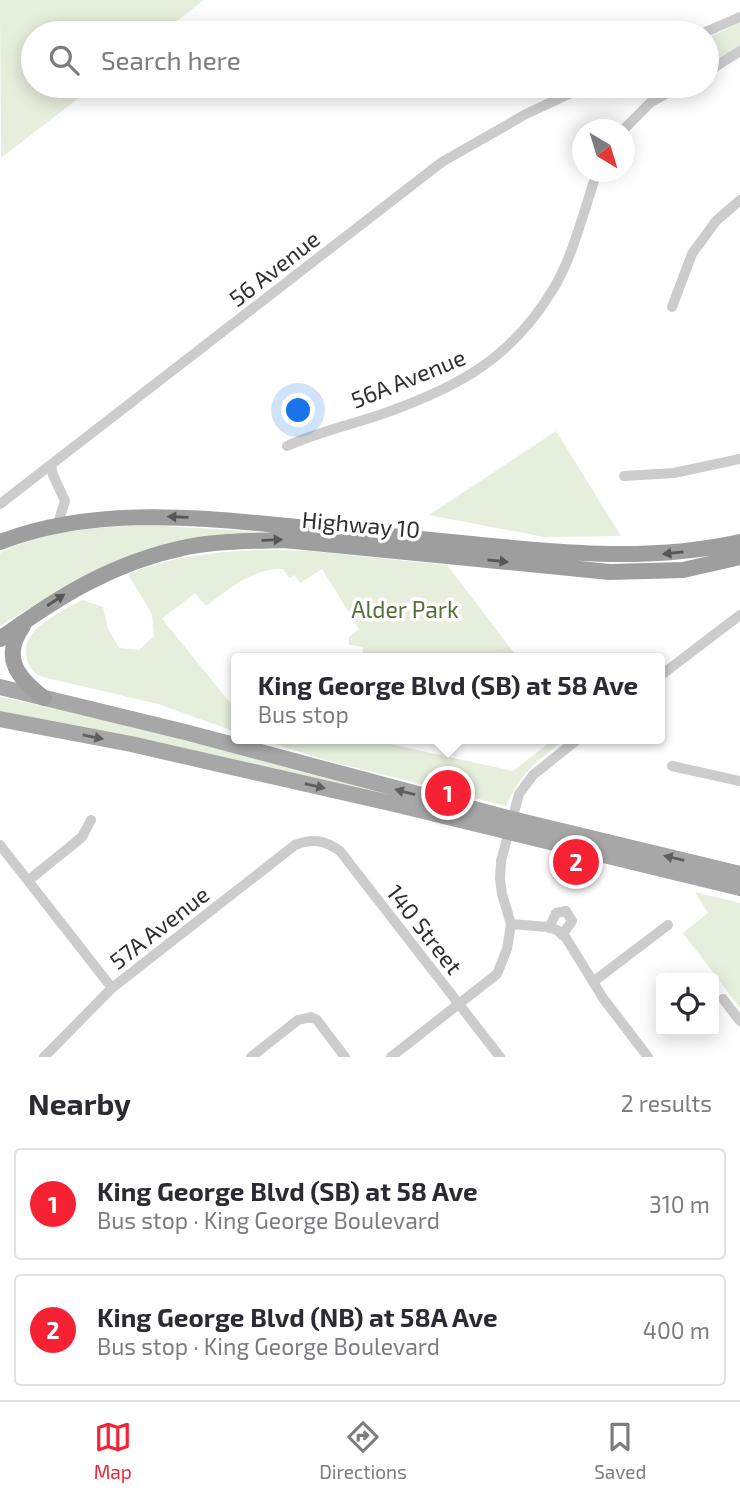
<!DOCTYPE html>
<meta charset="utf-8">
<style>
:root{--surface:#fff;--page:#f7f7f7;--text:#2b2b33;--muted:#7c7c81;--line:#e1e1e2;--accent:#f72134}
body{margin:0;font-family:"Exo 2",sans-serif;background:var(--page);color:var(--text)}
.controls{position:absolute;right:21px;bottom:21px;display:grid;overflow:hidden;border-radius:7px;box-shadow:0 4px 18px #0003}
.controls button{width:63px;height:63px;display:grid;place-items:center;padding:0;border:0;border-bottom:2px solid var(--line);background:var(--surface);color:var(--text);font:35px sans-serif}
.compass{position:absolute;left:572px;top:119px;width:63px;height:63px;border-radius:50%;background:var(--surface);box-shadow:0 4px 18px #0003;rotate:142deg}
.you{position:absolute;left:299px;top:411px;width:24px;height:24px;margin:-18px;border:5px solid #fff;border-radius:50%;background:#1a73e8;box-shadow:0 0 0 10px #1a73e833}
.badge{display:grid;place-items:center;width:46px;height:46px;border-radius:50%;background:var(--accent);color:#fff;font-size:23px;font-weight:700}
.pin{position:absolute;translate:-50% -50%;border:4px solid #fff;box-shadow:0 2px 7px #0006}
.popup{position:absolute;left:231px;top:653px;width:434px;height:91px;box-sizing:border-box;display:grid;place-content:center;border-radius:7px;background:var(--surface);filter:drop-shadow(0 2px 5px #0005);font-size:23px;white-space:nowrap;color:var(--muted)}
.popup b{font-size:26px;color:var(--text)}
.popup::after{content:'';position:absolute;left:50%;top:100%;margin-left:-14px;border:14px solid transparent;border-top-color:var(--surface)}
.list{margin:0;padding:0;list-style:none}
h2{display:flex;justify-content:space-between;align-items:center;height:91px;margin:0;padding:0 28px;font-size:30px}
h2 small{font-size:23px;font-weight:400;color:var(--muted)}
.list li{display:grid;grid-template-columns:46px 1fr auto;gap:21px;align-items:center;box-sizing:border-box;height:112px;margin:0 14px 14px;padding:0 14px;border:2px solid var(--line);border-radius:7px}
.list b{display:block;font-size:26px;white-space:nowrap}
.list p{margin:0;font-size:23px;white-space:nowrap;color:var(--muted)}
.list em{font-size:23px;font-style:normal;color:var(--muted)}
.icon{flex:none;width:38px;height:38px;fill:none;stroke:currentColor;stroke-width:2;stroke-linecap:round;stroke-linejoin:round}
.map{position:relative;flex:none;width:740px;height:1057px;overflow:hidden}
.search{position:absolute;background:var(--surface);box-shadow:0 4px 18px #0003;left:21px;right:21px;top:21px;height:77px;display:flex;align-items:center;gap:18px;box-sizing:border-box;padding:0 24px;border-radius:38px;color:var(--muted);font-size:26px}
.sheet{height:343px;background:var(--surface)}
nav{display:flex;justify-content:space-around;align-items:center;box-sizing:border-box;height:98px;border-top:2px solid var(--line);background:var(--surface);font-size:19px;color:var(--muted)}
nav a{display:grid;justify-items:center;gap:4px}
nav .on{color:var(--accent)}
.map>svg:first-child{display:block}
</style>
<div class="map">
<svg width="740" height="1057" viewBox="0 0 740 1057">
<rect width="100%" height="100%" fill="#fff"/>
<path fill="#e6eedc" d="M 0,0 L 204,0 L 161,33 L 33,33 L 33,86 L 94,86 L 1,158 Z
M 740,23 L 740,46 L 707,68 L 707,38 Z
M 556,431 L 621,536 L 544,537 L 429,515 Z
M 146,525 L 280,533 C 229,533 153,542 107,565 C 70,582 35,605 0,626 L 0,553 C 41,531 100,527 146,525 Z
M 268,550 L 310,551 L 447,565 L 518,658 L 373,658 L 362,656 L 363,647 L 349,645 L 349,637 L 359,629 L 322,569 L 300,583 L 294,575 L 289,578 L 283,569 C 254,567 228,590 206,606 L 195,593 L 162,619 L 236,710 L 236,732 L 158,704 L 43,677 C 35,673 32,671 28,662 C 15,630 61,613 82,600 L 103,607 L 108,629 L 119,648 L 139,650 L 154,636 L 152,614 L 128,574 C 173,556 219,551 268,550 Z
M 0,697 L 131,724 L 394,791 L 390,799 L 0,712 Z
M 259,739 L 367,739 L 513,771 L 554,739 L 564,740 C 535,763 522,771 506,806 L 322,759 Z
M 695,892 L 740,903 L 740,1008 L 683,933 L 708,913 Z"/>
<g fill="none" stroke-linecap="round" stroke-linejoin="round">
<path stroke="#ccc" stroke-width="10" d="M 703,33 L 740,17
M 707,72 L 740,51
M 623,130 L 651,102 L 680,86
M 672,307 L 692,254 L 716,221 L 740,200
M 287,446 C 320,431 355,424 388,412 C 460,386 511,358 552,291 C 572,260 585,207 597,172
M 51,466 L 53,475 L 65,501 L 57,526
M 624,476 L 674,473 L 740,459
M 0,504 L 442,162 L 526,114 L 586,86
M 660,676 L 740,615
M 672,766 L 740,781
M 0,845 L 112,988
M 29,880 L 82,837 L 91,820
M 511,924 L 548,927 L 557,930 L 566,938 L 603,998 L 648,1057
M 549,928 L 556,913 L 566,911 L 572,921 L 562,935
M 593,982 L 668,925
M 723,999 L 740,1021
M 44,1057 L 112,988 L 295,845 C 313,838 324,840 340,851 L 500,1057
M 251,1057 L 298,1020 L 311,1017 L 317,1020 L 345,1057
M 391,1057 L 497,974 L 507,949 L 511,924 L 502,894 L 500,879 L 501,861 L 519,794 L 533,775 L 578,739"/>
<path stroke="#a7a7a7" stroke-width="16" d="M 0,687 L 185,732 L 512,819 L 740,874
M 0,719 L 131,744 L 390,803 L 740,888"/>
<path stroke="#9e9e9e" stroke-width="16" d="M 0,542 C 89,508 184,516 277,525 C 342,531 407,538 472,544 C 564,553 649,562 740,542
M 23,626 C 0,658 19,679 44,698
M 0,639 C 59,596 114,562 187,547 C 218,541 252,541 284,540 L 610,572 L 683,570 L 740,557"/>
</g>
<defs><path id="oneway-solid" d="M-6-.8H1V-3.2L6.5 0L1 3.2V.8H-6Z" transform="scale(1.75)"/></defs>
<g fill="#565656">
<use href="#oneway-solid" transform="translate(178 517) rotate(-178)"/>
<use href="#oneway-solid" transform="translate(272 540) rotate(-2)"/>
<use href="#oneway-solid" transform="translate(673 553) rotate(174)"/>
<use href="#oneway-solid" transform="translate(498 561) rotate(6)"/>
<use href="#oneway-solid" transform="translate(56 600) rotate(-33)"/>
</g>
<g fill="#5f5f5f">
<use href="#oneway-solid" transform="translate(93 737) rotate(11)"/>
<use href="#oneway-solid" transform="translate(315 786) rotate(13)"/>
<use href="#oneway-solid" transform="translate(405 792) rotate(-165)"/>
<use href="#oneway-solid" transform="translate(674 858) rotate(-167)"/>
</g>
<g text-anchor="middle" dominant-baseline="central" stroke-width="7" stroke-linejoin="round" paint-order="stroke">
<g font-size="23" fill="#2f2f2f" stroke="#fff">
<text transform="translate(274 268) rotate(-38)">56 Avenue</text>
<text transform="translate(408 378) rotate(-22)">56A Avenue</text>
<text transform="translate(361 524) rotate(5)">Highway 10</text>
<text transform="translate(159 927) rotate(-38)">57A Avenue</text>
<text transform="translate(425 929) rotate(52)">140 Street</text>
</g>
<g font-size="23" fill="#537038" stroke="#fff">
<text x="405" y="609">Alder Park</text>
</g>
</g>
</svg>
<div class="controls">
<button><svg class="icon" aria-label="locate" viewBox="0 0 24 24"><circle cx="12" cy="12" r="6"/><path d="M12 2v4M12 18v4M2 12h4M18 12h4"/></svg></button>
</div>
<svg class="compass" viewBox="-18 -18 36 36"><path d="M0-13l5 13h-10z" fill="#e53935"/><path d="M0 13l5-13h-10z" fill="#7c7c81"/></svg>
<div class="you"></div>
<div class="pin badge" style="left:448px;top:793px">1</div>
<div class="popup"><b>King George Blvd (SB) at 58 Ave</b>Bus stop</div>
<div class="pin badge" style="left:576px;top:862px">2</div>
<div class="search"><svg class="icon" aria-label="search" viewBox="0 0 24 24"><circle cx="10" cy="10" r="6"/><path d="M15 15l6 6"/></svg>Search here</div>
</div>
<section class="sheet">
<h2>Nearby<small>2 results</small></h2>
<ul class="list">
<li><span class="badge">1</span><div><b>King George Blvd (SB) at 58 Ave</b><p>Bus stop · King George Boulevard</p></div><em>310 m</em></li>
<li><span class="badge">2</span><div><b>King George Blvd (NB) at 58A Ave</b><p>Bus stop · King George Boulevard</p></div><em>400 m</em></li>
</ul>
</section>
<nav>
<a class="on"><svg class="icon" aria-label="map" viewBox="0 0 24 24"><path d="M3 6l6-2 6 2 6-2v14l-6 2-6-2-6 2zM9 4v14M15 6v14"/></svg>Map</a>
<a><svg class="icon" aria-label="directions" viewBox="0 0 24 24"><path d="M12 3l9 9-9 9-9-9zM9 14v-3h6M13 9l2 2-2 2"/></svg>Directions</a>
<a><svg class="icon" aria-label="saved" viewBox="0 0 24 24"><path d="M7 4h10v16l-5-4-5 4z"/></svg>Saved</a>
</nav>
